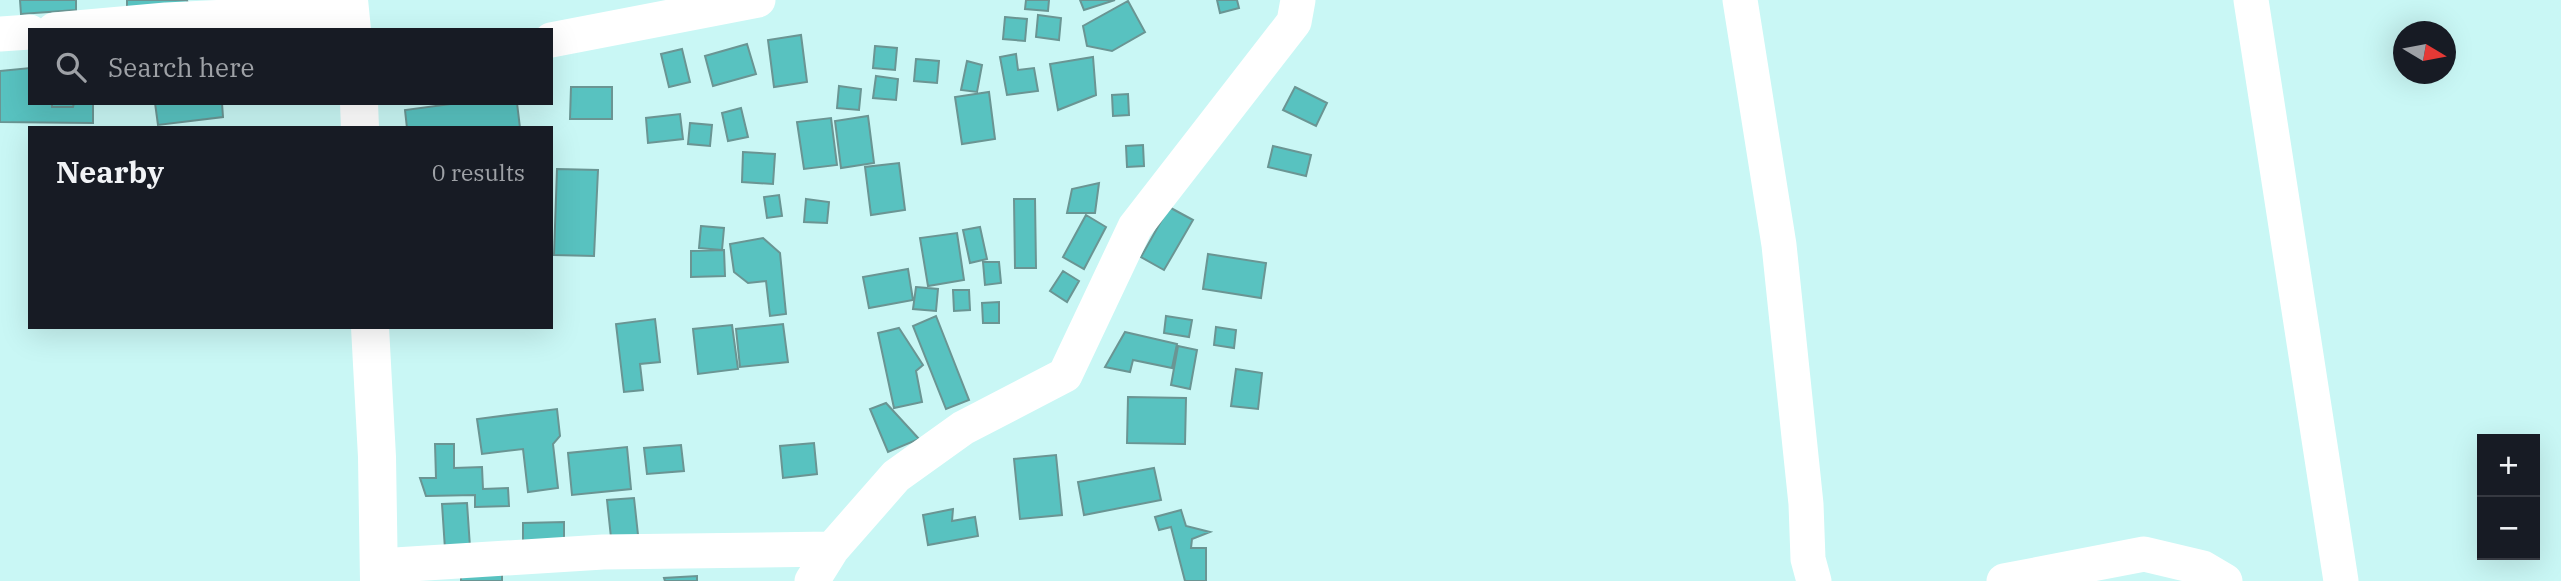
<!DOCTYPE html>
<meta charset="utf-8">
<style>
:root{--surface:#171b24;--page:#20242c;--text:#f1f3f6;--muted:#9ea1a6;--line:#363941}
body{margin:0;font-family:"IBM Plex Serif",serif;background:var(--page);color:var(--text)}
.controls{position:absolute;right:21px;bottom:21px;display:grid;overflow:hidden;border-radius:0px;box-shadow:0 7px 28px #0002}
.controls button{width:63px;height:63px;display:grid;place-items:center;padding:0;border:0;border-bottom:2px solid var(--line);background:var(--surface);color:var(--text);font:35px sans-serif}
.compass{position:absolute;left:2393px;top:21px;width:63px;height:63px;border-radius:50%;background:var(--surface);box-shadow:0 7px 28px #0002;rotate:100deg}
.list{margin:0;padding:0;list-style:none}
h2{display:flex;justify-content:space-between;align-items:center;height:91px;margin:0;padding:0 28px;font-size:30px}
h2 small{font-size:23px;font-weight:400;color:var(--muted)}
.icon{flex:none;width:38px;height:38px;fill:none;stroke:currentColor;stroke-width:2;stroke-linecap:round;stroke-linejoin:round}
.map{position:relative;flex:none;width:2561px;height:581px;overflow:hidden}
.search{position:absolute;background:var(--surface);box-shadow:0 7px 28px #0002;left:28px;top:28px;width:525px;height:77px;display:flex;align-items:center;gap:18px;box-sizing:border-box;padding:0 24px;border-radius:0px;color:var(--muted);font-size:26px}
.panel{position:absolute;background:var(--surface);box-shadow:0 7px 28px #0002;left:28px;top:126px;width:525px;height:203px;border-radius:0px}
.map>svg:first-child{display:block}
</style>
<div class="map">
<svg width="2561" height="581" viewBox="0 0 2561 581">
<rect width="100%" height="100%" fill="#c9f7f5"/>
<path fill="#58c2c0" stroke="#6a9593" stroke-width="2" d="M 20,0 L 76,0 L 76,10 L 21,14 Z
M 127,0 L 187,0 L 188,5 L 127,9 Z
M 1026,0 L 1049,0 L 1048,11 L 1025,9 Z
M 1080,0 L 1115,0 L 1084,10 Z
M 1217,0 L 1237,0 L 1239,8 L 1220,13 Z
M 1128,1 L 1145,32 L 1112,51 L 1087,46 L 1083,26 Z
M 1038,15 L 1061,18 L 1059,40 L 1036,37 Z
M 1005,17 L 1027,19 L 1025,41 L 1003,39 Z
M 801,35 L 807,82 L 774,87 L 768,40 Z
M 747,44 L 756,74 L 713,86 L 705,56 Z
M 875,46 L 897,48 L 895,70 L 873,68 Z
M 682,49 L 690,82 L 669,87 L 661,54 Z
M 1016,54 L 1018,70 L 1034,68 L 1038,91 L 1007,95 L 1000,57 Z
M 1093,57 L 1096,95 L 1058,110 L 1050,64 Z
M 916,59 L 939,61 L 937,83 L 914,81 Z
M 967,61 L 982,65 L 977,92 L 961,90 Z
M 30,68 L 30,103 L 93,103 L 93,123 L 0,122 L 0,71 Z
M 876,76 L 898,79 L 896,100 L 873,98 Z
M 839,86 L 861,89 L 859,110 L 837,108 Z
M 571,87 L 612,87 L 612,119 L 570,119 Z
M 1295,87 L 1327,103 L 1316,126 L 1283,110 Z
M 989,92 L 995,139 L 962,144 L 955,97 Z
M 1128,94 L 1129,115 L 1113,116 L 1112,95 Z
M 52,103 L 74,103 L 73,107 L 52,107 Z
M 155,103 L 222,103 L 223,117 L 158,125 Z
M 458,103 L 517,103 L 520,128 L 407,128 L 405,110 Z
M 741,108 L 748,137 L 728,141 L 722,113 Z
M 680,114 L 683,139 L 648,143 L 646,118 Z
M 868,116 L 874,163 L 841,168 L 835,121 Z
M 831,118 L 837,165 L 804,169 L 797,122 Z
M 690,123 L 712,125 L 710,146 L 688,144 Z
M 1143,145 L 1144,166 L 1127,167 L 1126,146 Z
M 1273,146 L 1311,155 L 1306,176 L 1268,167 Z
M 743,152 L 775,154 L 773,184 L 742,182 Z
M 899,163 L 905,210 L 871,215 L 865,167 Z
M 557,169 L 598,170 L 594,256 L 554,255 Z
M 1099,183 L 1095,213 L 1067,213 L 1072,189 Z
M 779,195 L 782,216 L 767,218 L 764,197 Z
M 806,199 L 829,202 L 827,223 L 804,222 Z
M 1014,199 L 1035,199 L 1036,268 L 1015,268 Z
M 1169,207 L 1193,220 L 1164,270 L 1141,257 Z
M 1086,215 L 1106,227 L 1084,269 L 1063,257 Z
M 701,226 L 724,228 L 722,250 L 699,248 Z
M 980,227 L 987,259 L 970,263 L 963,230 Z
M 957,233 L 964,280 L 928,286 L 920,238 Z
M 763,238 L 780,253 L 786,314 L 770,316 L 766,281 L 748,283 L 734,272 L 730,244 Z
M 724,250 L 725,276 L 691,277 L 691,251 Z
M 1208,254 L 1266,263 L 1261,298 L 1203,289 Z
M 983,262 L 999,262 L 1001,283 L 985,285 Z
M 908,269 L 913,300 L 869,308 L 863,277 Z
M 1063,271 L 1079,281 L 1067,302 L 1050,291 Z
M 916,287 L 938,289 L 936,311 L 913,309 Z
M 953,290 L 969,290 L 970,310 L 954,311 Z
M 999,302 L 999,323 L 983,323 L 982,303 Z
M 936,316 L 969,400 L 946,409 L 913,326 Z
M 1166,316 L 1192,320 L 1189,337 L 1164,333 Z
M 655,319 L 660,362 L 640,364 L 643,390 L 624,392 L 616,324 Z
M 783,324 L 788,362 L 740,367 L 736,329 Z
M 732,325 L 738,369 L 698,374 L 693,329 Z
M 1216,327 L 1236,330 L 1234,348 L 1214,345 Z
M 899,328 L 923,365 L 916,371 L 922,402 L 894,408 L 878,333 Z
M 1125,332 L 1177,344 L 1172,368 L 1133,360 L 1130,372 L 1105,367 Z
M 1178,346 L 1197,350 L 1190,389 L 1171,385 Z
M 1236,369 L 1262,373 L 1258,409 L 1231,406 Z
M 1128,397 L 1186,398 L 1185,444 L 1127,443 Z
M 886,403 L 919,439 L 888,452 L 870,409 Z
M 557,409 L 560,436 L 553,444 L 558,488 L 528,492 L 523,449 L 482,454 L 477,419 Z
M 814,443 L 817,474 L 783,478 L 780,446 Z
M 435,444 L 454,444 L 454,468 L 482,467 L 483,489 L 508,488 L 509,506 L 475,507 L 475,495 L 426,496 L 420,478 L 436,478 Z
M 681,445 L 684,471 L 647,474 L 644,448 Z
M 627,447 L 631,489 L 572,495 L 568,453 Z
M 1056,455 L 1062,515 L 1020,519 L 1014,459 Z
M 1154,468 L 1161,500 L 1084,515 L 1078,482 Z
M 634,498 L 639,544 L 612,547 L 607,500 Z
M 467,503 L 470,547 L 445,549 L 442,504 Z
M 953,509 L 952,521 L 975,517 L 978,536 L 928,545 L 923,515 Z
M 1181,510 L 1186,526 L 1210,532 L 1192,539 L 1191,548 L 1206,548 L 1206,581 L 1185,581 L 1171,527 L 1159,530 L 1155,517 Z
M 564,522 L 564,549 L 523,549 L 523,523 Z
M 502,571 L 502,581 L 461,581 L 461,573 Z
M 697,576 L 697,581 L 665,581 L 664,578 Z"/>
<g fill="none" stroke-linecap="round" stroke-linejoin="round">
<path stroke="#fff" stroke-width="35" d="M 1740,0 L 1779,245 L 1806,504 L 1808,559 L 1814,581
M 2251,0 L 2341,581
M 54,30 L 166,20 L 350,11
M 0,34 L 30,32
M 551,40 L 758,0
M 379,566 L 603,552 L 832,549
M 812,581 L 832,549 L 896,476 L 963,428 L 1065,375 L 1135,227 L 1294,22 L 1298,0
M 2004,581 L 2144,554 L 2203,568 L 2225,581"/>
<path stroke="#fff" stroke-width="38" d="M 349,0 L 352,30
M 359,103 L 360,128
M 370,327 L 377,457 L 379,581"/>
</g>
</svg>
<div class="controls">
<button>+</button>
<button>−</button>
</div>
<svg class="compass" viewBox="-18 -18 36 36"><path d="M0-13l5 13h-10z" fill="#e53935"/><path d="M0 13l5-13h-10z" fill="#9ea1a6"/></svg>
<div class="search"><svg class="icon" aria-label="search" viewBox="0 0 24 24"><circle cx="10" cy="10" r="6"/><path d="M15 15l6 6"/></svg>Search here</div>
<section class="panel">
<h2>Nearby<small>0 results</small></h2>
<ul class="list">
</ul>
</section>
</div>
